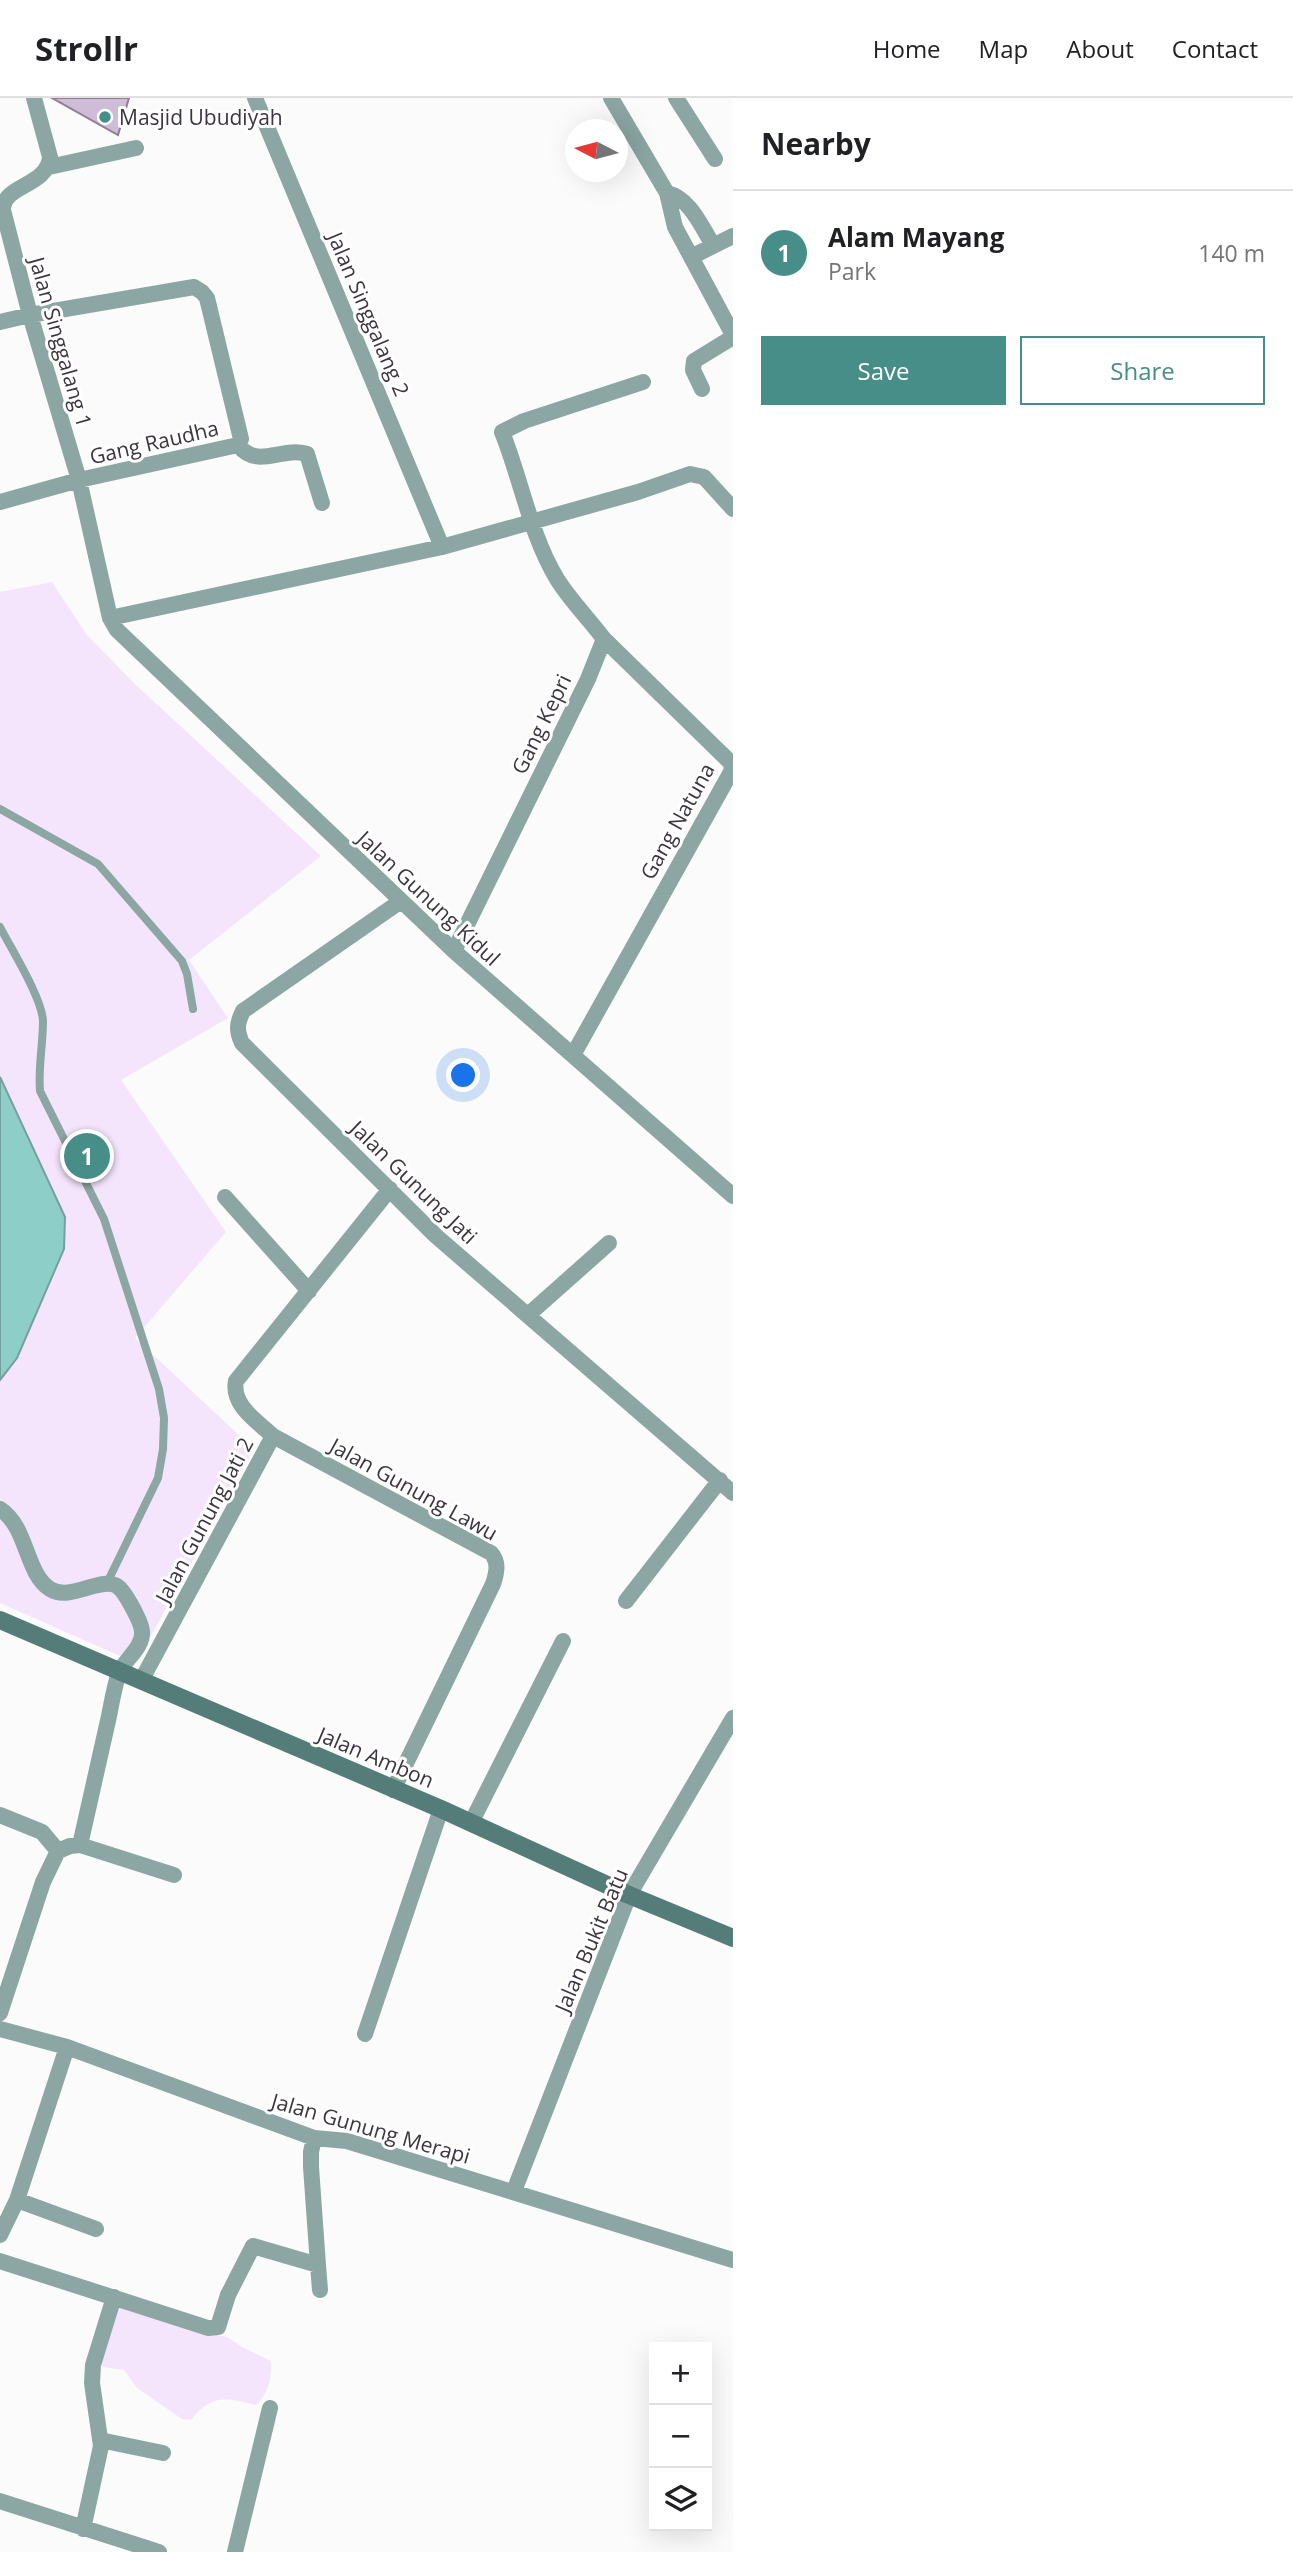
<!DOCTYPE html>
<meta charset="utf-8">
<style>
:root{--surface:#fff;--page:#f6f6f6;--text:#202124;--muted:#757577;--line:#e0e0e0;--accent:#478d88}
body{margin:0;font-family:"Open Sans",sans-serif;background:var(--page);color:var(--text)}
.controls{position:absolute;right:21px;bottom:21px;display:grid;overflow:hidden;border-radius:0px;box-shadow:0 7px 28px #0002}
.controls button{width:63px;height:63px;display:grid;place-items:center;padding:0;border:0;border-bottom:2px solid var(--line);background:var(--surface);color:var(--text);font:35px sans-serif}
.compass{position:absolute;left:565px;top:21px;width:63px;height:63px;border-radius:50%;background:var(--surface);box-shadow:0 7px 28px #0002;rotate:276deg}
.you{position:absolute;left:464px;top:978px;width:24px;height:24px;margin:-18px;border:5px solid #fff;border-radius:50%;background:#1a73e8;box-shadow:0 0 0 10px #1a73e833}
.badge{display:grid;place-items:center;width:46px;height:46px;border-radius:50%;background:var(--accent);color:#fff;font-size:23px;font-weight:700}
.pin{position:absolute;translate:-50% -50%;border:4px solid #fff;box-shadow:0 2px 7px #0006}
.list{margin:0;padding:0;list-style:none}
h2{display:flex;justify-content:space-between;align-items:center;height:91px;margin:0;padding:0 28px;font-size:30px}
h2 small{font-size:23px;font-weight:400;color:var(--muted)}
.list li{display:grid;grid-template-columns:46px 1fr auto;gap:21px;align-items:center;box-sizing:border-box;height:126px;padding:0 28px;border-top:2px solid var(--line)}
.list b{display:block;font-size:26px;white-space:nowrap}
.list p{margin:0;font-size:23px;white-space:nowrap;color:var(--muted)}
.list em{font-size:23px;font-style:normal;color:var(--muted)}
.actions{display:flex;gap:14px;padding:21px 28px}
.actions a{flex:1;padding:16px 0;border:2px solid var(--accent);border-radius:0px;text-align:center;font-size:24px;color:var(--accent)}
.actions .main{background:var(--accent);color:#fff}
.icon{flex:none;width:38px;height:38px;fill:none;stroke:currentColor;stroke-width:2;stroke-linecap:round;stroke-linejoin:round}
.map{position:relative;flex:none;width:733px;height:2454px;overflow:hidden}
header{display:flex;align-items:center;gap:42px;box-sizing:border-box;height:98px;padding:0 35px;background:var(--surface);border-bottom:2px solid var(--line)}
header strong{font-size:33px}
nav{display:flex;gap:38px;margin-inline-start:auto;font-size:24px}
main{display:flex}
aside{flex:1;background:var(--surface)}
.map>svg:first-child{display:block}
</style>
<header>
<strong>Strollr</strong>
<nav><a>Home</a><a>Map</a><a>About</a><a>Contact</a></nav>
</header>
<main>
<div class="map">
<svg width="733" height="2454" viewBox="0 0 733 2454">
<rect width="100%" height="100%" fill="#fbfbfb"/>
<path fill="#f5e5fc" d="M 52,484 L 87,537 L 135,586 L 321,758 L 189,862 L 228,920 L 121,982 L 226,1134 L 135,1240 L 254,1351 L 136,1565 L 0,1505 L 0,494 Z
M 116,2207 L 207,2235 L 227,2239 L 242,2249 L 271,2263 C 273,2278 267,2298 256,2307 C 227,2300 212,2295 191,2322 L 182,2321 L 137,2290 L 124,2272 L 103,2269 L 100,2262 Z"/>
<path fill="#8dcfc8" stroke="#75a09f" stroke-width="2" d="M 0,979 L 65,1119 L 64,1151 L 17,1260 L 0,1282 Z"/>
<path fill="#cfbdd7" stroke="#907e97" stroke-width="2" d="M 52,0 L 129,0 L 118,37 Z"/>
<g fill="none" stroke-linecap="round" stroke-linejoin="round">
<path stroke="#8ba6a3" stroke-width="8" d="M 0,711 L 98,766 L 182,863 L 187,876 L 193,911
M 0,829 C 12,852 42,900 43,923 C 43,947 38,969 40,993 L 104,1121 L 159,1291 L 164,1320 L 163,1351 L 158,1380 L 107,1485"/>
<path stroke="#8ba6a3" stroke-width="16" d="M 34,0 L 50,59 C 47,89 3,86 3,112 L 30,217 L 79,382 L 110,520 L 117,532 L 454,853 L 733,1098
M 255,0 L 442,449
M 611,0 L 667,95 L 675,129 L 733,237
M 676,0 L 715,61
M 49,69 L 136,50
M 667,95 C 690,100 701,128 713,147
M 691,159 L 733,138
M 0,224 L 30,217 L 194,189 L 202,194 L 207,200 L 241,341 L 238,347
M 702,291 L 693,272 L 694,263 L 733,239
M 238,347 C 258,372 281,348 307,356 L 322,405
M 0,404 L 79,382 L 238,347
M 110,520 L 442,449 L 638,394 L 690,376 L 704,379 L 733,411
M 401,803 L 243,913 C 237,925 236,932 242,945 L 436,1138 L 733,1395
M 454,853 L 588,581 L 604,541 C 589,521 570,502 557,481 C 530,436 521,381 502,334 L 524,323 L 643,284
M 573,957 L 731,674 L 732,666 L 604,541
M 225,1099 L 309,1193
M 528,1217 L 609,1145
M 273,1338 L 491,1455 C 499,1464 497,1474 493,1486 L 393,1692
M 0,1411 C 28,1429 25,1475 50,1491 C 70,1504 101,1478 117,1488 C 125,1493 142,1525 142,1534 C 143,1550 124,1562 119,1575 C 113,1592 111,1611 107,1627 C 98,1667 89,1707 80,1747
M 626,1503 L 720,1382
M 141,1583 L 273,1338 C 257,1323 231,1307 236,1283 L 390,1091
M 0,1717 L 42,1734 L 58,1753
M 471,1725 L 563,1543
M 0,1915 L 43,1784 L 58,1753 L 70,1748 L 80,1747 L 174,1777
M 0,1931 L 67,1949 L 314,2040 L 347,2043 L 733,2162
M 365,1936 L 441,1711
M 514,2093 L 629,1797 L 733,1620
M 17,2102 L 96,2131
M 0,2137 L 17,2102 L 67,1949
M 0,2163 L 208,2230 L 218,2229 L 228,2197 L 253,2148 L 318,2167 L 311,2069 L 311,2054 L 314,2040
M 318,2167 L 320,2192
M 100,2342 L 163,2355
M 0,2403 L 159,2454
M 83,2431 L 101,2348 L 92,2285 L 93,2267 L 114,2199
M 235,2454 L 270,2310"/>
<path stroke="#547d79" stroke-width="18" d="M 0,1522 L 441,1711 L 629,1797 L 733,1840"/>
</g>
<circle fill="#478d88" stroke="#fff" stroke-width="2.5" cx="105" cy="19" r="7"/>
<g text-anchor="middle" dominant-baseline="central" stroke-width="6" stroke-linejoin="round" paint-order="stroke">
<g font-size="21" fill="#3c343f" stroke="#fff" text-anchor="start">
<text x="119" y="19">Masjid Ubudiyah</text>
</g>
<g font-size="21" fill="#3c343f" stroke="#fff">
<text transform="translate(369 216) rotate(67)">Jalan Singgalang 2</text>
<text transform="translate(61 244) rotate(74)">Jalan Singgalang 1</text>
<text transform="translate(154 344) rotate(-13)">Gang Raudha</text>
<text transform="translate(541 626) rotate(-64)">Gang Kepri</text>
<text transform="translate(677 723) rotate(-61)">Gang Natuna</text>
<text transform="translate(429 800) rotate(43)">Jalan Gunung Kidul</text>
<text transform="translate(414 1084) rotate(44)">Jalan Gunung Jati</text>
<text transform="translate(414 1391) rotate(29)">Jalan Gunung Lawu</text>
<text transform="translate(204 1422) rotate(-62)">Jalan Gunung Jati 2</text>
<text transform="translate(376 1659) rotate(23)">Jalan Ambon</text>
<text transform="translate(591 1842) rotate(-67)">Jalan Bukit Batu</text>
<text transform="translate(371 2030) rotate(16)">Jalan Gunung Merapi</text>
</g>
</g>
</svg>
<div class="controls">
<button>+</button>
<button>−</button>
<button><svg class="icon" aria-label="layers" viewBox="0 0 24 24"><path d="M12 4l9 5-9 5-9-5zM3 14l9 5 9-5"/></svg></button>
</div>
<svg class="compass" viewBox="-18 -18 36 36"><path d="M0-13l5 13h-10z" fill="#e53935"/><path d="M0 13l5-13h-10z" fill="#757577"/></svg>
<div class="you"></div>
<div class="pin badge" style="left:87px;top:1058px">1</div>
</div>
<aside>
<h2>Nearby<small></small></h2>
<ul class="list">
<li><span class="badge">1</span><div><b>Alam Mayang</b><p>Park</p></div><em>140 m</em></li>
</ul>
<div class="actions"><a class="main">Save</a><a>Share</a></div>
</aside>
</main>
